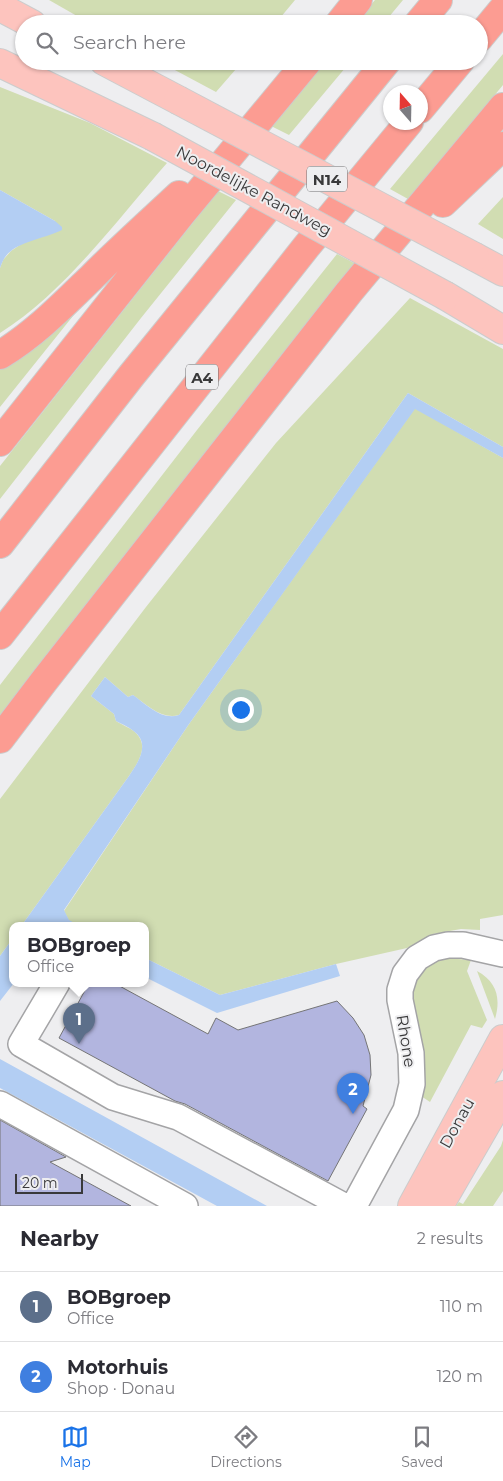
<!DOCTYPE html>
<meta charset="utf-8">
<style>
:root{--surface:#fff;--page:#f2f2f3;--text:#2b2b33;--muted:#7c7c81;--line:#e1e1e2;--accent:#1a73e8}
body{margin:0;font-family:Montserrat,sans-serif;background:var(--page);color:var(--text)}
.compass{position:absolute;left:383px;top:85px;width:45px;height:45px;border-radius:50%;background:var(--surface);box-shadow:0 1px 4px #0004;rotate:340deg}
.scale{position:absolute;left:15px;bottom:12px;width:68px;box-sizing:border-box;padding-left:5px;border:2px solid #39393a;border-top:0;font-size:14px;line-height:18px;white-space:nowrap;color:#39393a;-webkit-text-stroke:4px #eeeef0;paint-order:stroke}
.you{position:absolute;left:240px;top:709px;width:18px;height:18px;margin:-12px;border:4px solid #fff;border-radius:50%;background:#1a73e8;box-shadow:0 0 0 8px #1a73e833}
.badge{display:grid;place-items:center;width:32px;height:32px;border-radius:50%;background:var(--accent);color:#fff;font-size:16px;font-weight:700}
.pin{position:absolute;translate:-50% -41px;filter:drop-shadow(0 1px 2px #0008)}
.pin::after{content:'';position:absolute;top:26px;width:18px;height:15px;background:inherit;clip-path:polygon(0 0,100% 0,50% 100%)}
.popup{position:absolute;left:9px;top:922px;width:140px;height:65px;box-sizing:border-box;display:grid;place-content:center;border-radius:10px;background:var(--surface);filter:drop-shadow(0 1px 4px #0005);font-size:16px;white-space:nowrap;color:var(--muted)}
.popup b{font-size:19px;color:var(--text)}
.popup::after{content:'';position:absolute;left:50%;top:100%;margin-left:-10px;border:10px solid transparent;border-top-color:var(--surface)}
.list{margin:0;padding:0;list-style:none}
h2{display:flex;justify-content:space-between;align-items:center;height:65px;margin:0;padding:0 20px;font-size:21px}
h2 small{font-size:16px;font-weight:400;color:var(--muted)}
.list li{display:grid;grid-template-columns:32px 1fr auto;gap:15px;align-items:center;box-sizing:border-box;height:70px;padding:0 20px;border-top:1px solid var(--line)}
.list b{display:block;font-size:19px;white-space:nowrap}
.list p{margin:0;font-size:16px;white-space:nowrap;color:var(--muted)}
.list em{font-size:16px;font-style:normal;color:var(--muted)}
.icon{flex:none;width:28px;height:28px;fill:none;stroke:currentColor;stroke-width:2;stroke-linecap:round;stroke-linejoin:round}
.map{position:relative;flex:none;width:503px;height:1206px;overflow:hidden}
.search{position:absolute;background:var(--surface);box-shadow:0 1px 4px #0004;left:15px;right:15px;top:15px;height:55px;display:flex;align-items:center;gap:12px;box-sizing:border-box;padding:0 18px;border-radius:28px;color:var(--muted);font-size:19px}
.sheet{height:205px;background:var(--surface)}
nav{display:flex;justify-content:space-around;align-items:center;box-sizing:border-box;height:70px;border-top:1px solid var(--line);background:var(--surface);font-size:14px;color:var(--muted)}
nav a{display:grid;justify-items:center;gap:2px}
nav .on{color:var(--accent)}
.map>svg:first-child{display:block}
</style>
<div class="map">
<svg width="503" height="1206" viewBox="0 0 503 1206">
<rect width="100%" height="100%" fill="#eeeef0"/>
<path fill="#d1ddb2" d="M 49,0 L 295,0 L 275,24 L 91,24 Z
M 375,0 L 403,0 L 383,24 L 355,24 Z
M 503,54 L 503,85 L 408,199 L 390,189 Z
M 158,61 L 243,61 L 216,92 Z
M 324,61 L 351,61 L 289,135 L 271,126 Z
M 0,87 L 90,123 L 167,163 C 117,220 64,293 0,333 L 0,268 L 3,260 L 11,251 L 55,221 L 0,190 Z
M 218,191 L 236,200 L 141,318 L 0,499 L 0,466 Z
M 503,197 L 503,239 L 478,224 Z
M 337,254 L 356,264 L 0,716 L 0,685 L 197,430 Z
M 410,298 L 503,349 L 503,447 L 408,393 L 179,715 C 162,720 147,705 133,695 L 128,697 L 105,677 L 91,696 L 114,714 L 116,721 C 122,725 131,728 136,733 C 150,747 137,764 129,776 L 22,925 L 13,925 L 13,938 L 0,956 L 0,799 L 146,607 L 276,443 Z
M 81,306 L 0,407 L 0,362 Z
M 415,408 L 503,458 L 503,915 L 480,919 L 480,930 L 461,929 L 433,934 L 407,948 L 336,964 L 220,995 L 145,958 L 145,925 L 78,925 L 69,921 L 64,911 L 189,724 Z
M 445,958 L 471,960 L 467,971 L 487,1020 L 482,1028 L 471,1025 L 430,1102 L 421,1096 C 422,1079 424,1062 422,1045 C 417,1010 395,972 445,958 Z
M 477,971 C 497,982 501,998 495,1019 Z
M 503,1140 L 503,1191 L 493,1206 L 456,1206 L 459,1202 L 463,1204 L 501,1146 Z"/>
<path fill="#b3cef3" d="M 0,190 L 55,221 L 62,227 L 62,230 C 48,237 21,242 11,251 C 5,255 2,262 0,268 Z
M 408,393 L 503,447 L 503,458 L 415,409 L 189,724 L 64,910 L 69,920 L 78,925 L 22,925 L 129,776 C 137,764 150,746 136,733 C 131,728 122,724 116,721 L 114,714 L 91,696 L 105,677 L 128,697 L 133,695 C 147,705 162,721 179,715 Z
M 13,938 L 14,983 L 0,1001 L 0,956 Z
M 145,958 L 220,995 L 336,964 L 340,976 L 217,1013 L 145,977 Z
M 0,1059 L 267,1206 L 217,1206 L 0,1088 Z"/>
<path fill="#b2b5df" stroke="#757576" d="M 89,983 L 114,983 L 208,1034 L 216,1018 L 238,1030 L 337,1001 L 353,1018 L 364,1035 L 370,1055 L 371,1075 L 363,1106 L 367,1109 L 328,1181 L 185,1104 L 175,1101 L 59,1038 Z
M 0,1120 L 66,1157 L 50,1162 L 131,1206 L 0,1206 Z"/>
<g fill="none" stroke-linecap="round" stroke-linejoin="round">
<g stroke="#a4a4a6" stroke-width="28">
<path id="minor" d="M 57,983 L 21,1044 L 113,1097 L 178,1117 L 344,1206
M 0,1104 L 185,1206
M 354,1206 L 406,1110 L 412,1084 L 411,1053 L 400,1000 L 400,990 L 405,974 L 417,958 L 434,948 L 448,945 L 463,945 L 503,954"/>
</g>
<g stroke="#ccc" stroke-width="30">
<path id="major" d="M 0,7 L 32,24
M 104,61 L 178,100
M 0,63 L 152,136
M 475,257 L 503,272
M 446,296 L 503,330
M 412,1206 L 503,1039
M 439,1206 L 503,1095"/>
</g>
<g stroke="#ccc" stroke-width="30">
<path id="highway" d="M 339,24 L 358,0
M 418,24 L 438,0
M 479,38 L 503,9
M 420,109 L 460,61
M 443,203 L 503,146
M 0,355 C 35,334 63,305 93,276 C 121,248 150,222 179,195
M 0,442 L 182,213 L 308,61
M 0,544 L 131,376 L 387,61
M 0,635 L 306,247 L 409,122
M 0,739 L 44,681 L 349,292 L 503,107"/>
</g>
<use href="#minor" stroke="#fff" stroke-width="25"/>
<use href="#major" stroke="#fdc4be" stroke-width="28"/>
<use href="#highway" stroke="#fc9c92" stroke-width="28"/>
<g stroke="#ccc" stroke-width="30" stroke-linecap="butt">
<path id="major-bridge" d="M 178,100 L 475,257
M 152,136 L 446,296"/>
</g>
<use href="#major-bridge" stroke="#fdc4be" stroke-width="28"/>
</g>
<g text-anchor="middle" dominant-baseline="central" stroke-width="4" stroke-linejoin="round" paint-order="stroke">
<g fill="#eeeef0" stroke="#6f6f71" stroke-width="1">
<rect x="307" y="166.5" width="40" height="25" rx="4"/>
<rect x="186" y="364.5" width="32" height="25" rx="4"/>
</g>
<g font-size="15" font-weight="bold" fill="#39393a">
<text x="327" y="179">N14</text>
<text x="202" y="377">A4</text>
</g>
<g font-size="16" fill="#39393a" stroke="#eeeef0">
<text transform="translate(254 191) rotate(28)">Noordelijke Randweg</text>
<text transform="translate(406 1041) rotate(81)">Rhone</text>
<text transform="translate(457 1123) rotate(-61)">Donau</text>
</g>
</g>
</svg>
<svg class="compass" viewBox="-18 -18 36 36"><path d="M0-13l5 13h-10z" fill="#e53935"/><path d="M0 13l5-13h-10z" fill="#7c7c81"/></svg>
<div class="scale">20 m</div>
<div class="you"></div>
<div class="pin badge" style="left:79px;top:1044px;background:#5c6f8a">1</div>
<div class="popup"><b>BOBgroep</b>Office</div>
<div class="pin badge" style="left:353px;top:1114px;background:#3f7fe0">2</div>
<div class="search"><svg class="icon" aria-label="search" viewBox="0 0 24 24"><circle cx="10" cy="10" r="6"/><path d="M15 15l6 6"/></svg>Search here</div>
</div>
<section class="sheet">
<h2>Nearby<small>2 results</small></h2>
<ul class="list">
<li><span class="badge" style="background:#5c6f8a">1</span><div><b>BOBgroep</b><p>Office</p></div><em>110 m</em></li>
<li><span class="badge" style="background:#3f7fe0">2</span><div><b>Motorhuis</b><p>Shop · Donau</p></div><em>120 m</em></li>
</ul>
</section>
<nav>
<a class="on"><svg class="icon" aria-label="map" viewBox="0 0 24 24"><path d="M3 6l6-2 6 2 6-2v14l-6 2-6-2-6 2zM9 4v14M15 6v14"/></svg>Map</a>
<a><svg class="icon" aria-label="directions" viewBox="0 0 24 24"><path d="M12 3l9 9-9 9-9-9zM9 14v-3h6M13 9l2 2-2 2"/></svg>Directions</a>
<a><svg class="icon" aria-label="saved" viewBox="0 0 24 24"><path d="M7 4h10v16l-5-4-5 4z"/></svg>Saved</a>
</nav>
